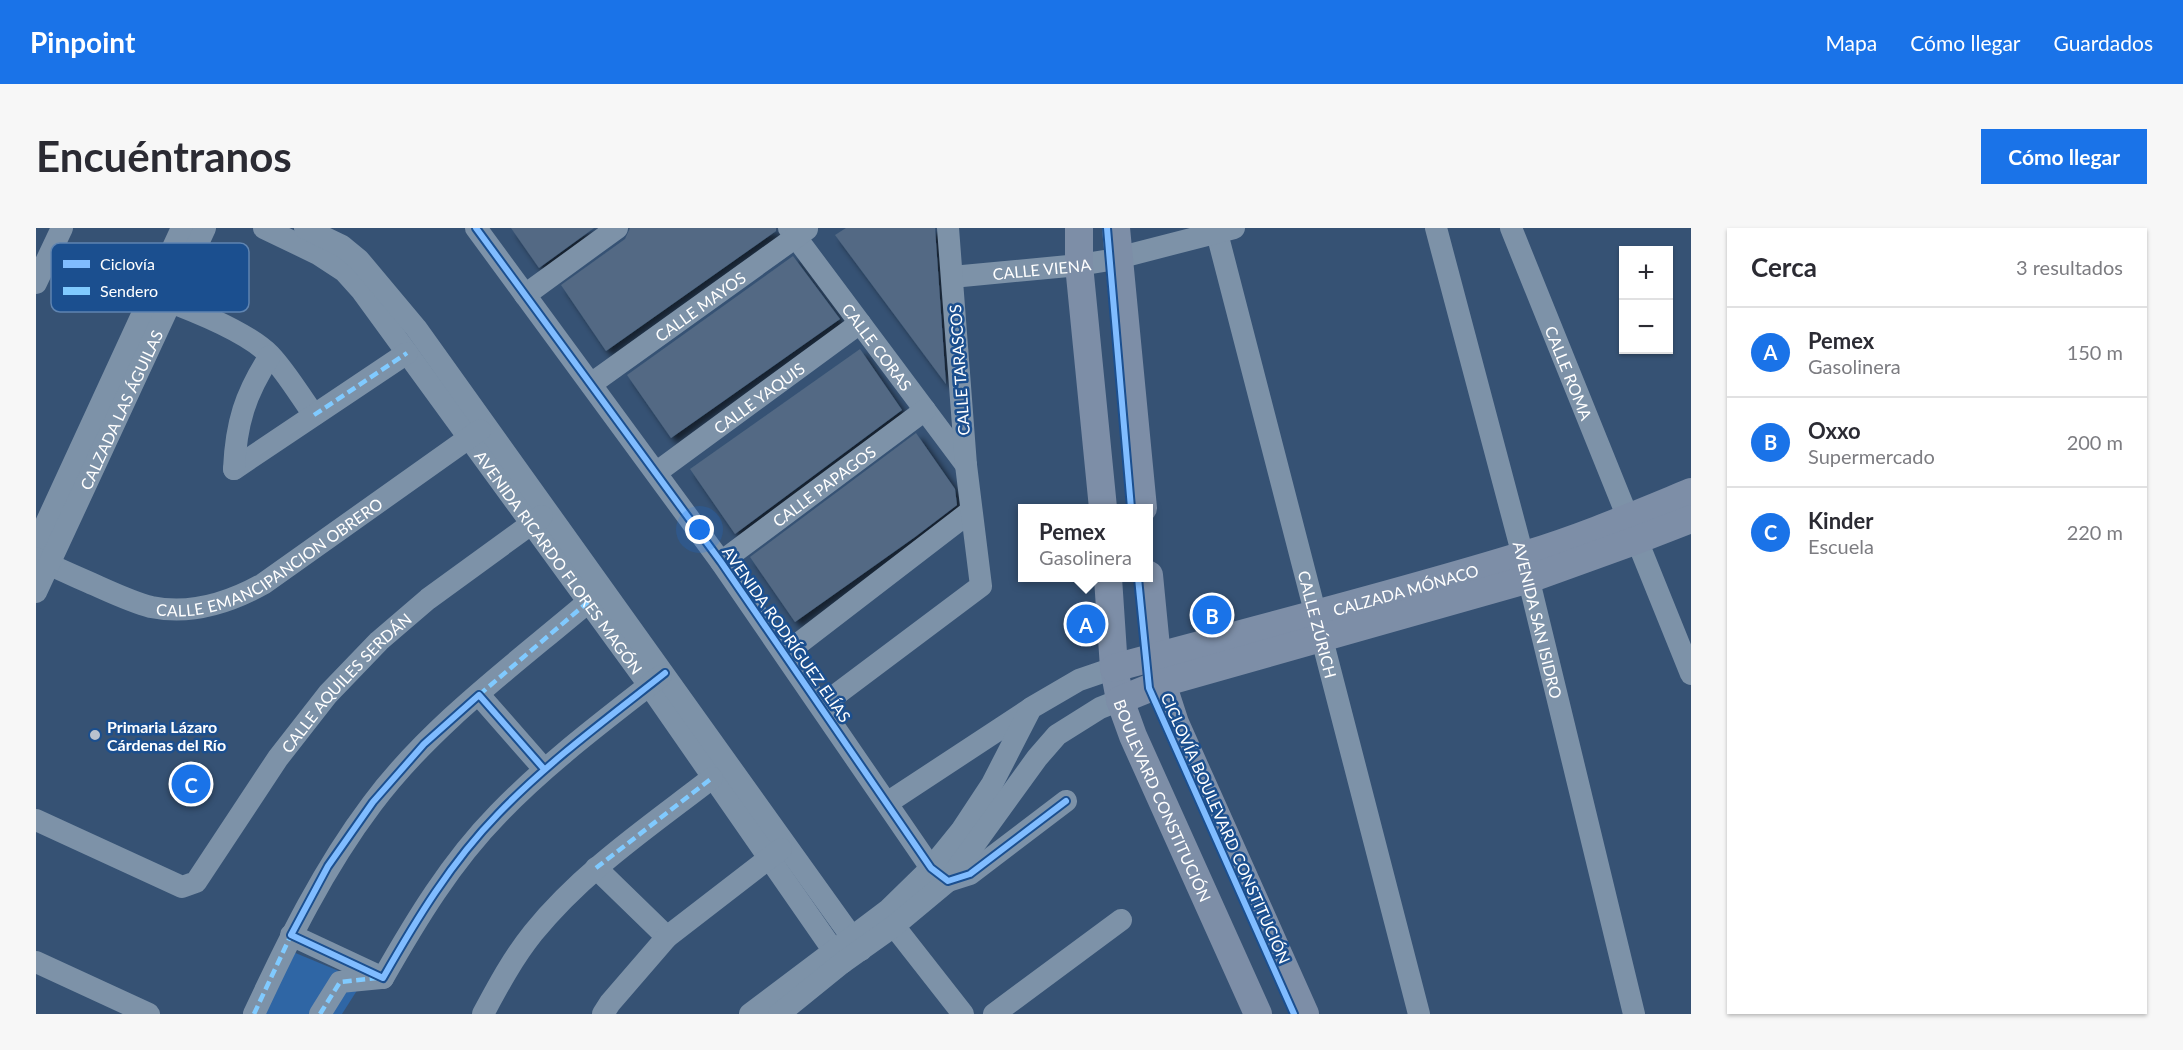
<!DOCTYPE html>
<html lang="es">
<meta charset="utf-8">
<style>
:root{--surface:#fff;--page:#f7f7f7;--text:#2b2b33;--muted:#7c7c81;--line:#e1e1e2;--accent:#1a73e8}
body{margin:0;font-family:Lato,sans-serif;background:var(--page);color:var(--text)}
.controls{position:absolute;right:18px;top:18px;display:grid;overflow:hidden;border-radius:0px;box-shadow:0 2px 4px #0004}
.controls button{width:54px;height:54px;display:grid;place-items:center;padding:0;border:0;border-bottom:2px solid var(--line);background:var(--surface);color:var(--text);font:30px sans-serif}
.you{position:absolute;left:664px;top:302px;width:21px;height:21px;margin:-15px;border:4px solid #fff;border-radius:50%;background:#1a73e8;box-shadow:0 0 0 9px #1a73e833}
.badge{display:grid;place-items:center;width:39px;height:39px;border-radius:50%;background:var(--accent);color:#fff;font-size:20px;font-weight:700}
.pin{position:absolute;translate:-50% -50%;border:3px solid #fff;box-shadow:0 2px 6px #0006}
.popup{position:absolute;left:982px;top:276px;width:135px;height:78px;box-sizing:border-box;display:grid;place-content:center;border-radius:0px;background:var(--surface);filter:drop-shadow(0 2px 4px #0005);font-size:20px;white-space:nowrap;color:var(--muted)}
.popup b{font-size:22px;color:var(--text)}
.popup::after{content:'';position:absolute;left:50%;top:100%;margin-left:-12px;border:12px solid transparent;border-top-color:var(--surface)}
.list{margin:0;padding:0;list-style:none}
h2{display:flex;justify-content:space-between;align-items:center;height:78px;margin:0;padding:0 24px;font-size:26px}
h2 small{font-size:20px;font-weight:400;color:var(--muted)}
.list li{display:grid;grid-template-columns:39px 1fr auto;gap:18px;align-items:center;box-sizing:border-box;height:90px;padding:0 24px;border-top:2px solid var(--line)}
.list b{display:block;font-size:22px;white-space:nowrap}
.list p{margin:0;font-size:20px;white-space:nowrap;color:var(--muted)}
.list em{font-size:20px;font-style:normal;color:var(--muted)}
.map{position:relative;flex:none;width:1655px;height:786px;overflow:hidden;border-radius:0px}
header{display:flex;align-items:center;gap:36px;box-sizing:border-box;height:84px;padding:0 30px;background:var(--accent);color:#fff}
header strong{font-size:28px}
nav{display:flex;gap:33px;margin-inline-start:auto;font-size:21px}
.intro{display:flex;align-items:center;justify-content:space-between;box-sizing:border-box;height:144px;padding:0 36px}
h1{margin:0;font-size:42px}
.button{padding:15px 27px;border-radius:0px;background:var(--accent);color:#fff;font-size:21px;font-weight:700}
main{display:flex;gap:36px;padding:0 36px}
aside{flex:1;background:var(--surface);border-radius:0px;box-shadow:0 2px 4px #0004}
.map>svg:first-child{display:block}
</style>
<header>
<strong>Pinpoint</strong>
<nav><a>Mapa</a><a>Cómo llegar</a><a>Guardados</a></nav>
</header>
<div class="intro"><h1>Encuéntranos</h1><a class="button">Cómo llegar</a></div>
<main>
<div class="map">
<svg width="1655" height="786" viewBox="0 0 1655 786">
<defs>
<filter id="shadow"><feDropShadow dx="5.5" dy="5.5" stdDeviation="3" flood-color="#0009"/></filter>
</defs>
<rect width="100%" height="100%" fill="#365274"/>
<path fill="#2f66a5" d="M 245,719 L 327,753 L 306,786 L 215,786 Z"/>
<path fill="#526984" filter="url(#shadow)" d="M 475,0 L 558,0 L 503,40 Z
M 594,0 L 740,0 L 740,3 L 570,123 L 525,57 L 589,11 Z
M 810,0 L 899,0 L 910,156 L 799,7 Z
M 757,28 L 804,91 L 635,210 L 591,147 Z
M 824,121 L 866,182 L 699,306 L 654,241 Z
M 880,205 L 919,261 L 921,277 L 879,309 L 759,394 L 714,329 Z"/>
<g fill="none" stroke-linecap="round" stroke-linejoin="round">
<g stroke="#7d92a8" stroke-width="22">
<path id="s1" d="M 228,0 L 282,26 L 308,43 L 326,63 L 613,457 L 806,735"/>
<path d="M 269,0 L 306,18 L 323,32 L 380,100 L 825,722"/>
<path d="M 440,0 L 685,334 L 895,640 L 912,653 L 934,646 L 1030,573"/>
<path id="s2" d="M 753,0 L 930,237"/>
<path id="s3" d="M 1400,0 L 1487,328 L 1598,786"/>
<path id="s4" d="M 1475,0 L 1655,446"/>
<path id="s5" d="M 1181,5 L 1383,786"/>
<path id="s6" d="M 916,49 L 1043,37 L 1074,32 L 1198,0"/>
<path d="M 0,55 L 26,0"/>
<path d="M 489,67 L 581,0"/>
<path d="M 123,70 C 156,82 210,103 234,127 C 251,145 264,168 278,187"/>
<path id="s7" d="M 555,156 L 771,1"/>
<path d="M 198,241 L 371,125"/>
<path d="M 198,241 C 200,196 209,166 234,128"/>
<path id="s8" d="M 621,244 L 824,95"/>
<path d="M 0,317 L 146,0"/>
<path id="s9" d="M 0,330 C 19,340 39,348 59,357 C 77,365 96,374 115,379 C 154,387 193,375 227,356 L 444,202"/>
<path id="s10" d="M 685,334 L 889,182"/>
<path id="s11" d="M 0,364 L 169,0"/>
<path d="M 749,426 L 935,283"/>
<path d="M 443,467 L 508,541"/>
<path d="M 785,478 L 945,358 L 930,237 L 912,0"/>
<path d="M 851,575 L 994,481"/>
<path id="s12" d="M 0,592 L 146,659 L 160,654 L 242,530 L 292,466 L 343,413 L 392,371 L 506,288"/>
<path d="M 560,640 L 631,709"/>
<path d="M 852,683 L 858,698 L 927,786"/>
<path d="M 255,707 L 347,750"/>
<path d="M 0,734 L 113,786"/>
<path d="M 347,750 C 380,692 415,634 462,586 C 511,535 569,492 625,448"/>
<path d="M 218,786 C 252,713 287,641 336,576 C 394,498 479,436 552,374"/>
<path d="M 284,786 L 304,754 L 345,750"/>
<path d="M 447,786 C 462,758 477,730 497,705 C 547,643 614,598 676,550"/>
<path d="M 567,786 L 574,775 L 631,709 L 745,621"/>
<path d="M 714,786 L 852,682 L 895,640 L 925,603 L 956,556 L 995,480 L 1043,452 L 1078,440"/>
<path d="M 743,786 L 806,735 L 858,698 L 912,653 L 1001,530 L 1021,507 L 1064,480 L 1084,472"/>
<path d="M 958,786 L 1085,692"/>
</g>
<g stroke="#7d8ea7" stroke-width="28">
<path d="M 1043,0 L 1043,37 L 1067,280"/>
<path d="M 1080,0 L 1107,280"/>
<path d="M 1113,347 L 1121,429 L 1126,455 L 1139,495 L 1269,786"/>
<path id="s13" d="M 1072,350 L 1078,440 L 1084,472 L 1097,508 L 1222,786"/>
<path id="s14" d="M 1078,440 C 1214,403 1351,369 1485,328 C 1543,311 1599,287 1655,264"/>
<path d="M 1084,472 L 1126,455 L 1493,351 L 1601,312 L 1655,291"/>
</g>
<path stroke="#80caff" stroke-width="4.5" stroke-dasharray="9 4.5" stroke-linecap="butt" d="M 278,187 L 371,125
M 443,467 L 552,374
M 560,640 L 676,550
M 218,786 L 255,707
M 284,786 L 304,754 L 341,750"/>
<g stroke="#1b4f8f" stroke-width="10">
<path id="cycleway" d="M 440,0 L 685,334 L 895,640 L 912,653 L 934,646 L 1030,573
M 1071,0 L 1095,280
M 1102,350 L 1113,460 L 1258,786
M 508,541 L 443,467 L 388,516 L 337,574 L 292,638 L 255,707 L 347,750 C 380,692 415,634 462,586 C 512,534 572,490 629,445"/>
</g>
<use href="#cycleway" stroke="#80bcff" stroke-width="6"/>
</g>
<circle fill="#b9c2ce" stroke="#1b4f8f" stroke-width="2" cx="59" cy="507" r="6"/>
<g text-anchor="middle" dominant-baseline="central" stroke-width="5" stroke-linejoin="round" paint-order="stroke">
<g font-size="16" fill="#fff" stroke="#1b4f8f">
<text stroke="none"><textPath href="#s6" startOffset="90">CALLE VIENA</textPath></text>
<text stroke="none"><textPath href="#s7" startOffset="134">CALLE MAYOS</textPath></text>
<text stroke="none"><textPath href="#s2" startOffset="148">CALLE CORAS</textPath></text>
<text transform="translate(923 142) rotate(-94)">CALLE TARASCOS</text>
<text stroke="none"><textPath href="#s4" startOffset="156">CALLE ROMA</textPath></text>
<text stroke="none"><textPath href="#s8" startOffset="126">CALLE YAQUIS</textPath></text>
<text stroke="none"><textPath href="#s11" startOffset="201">CALZADA LAS ÁGUILAS</textPath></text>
<text stroke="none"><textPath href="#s10" startOffset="128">CALLE PAPAGOS</textPath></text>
<text stroke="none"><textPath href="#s9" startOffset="258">CALLE EMANCIPANCION OBRERO</textPath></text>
<text stroke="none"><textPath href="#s1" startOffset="453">AVENIDA RICARDO FLORES MAGÓN</textPath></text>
<text stroke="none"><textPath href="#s14" startOffset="302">CALZADA MÓNACO</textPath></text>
<text stroke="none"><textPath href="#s3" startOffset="405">AVENIDA SAN ISIDRO</textPath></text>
<text stroke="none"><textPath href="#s5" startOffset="404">CALLE ZÚRICH</textPath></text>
<text transform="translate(751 406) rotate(55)">AVENIDA RODRÍGUEZ ELÍAS</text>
<text stroke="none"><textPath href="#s12" startOffset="426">CALLE AQUILES SERDÁN</textPath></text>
<text stroke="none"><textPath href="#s13" startOffset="232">BOULEVARD CONSTITUCIÓN</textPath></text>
<text transform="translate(1190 600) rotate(66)">CICLOVÍA BOULEVARD CONSTITUCIÓN</text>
</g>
<g font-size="16" font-weight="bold" fill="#fff" stroke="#1b4f8f" text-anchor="start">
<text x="71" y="498">Primaria Lázaro<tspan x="71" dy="18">Cárdenas del Río</tspan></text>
</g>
</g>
<rect x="15" y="15" width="198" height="69" rx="9" fill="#1b4f8f" stroke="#5f84b1" stroke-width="1.5"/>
<rect x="27" y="32" width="27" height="8" fill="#80bcff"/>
<rect x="27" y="59" width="27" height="8" fill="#80caff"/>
<g font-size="16" fill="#fff">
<text x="64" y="42">Ciclovía</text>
<text x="64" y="69">Sendero</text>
</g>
</svg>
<div class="controls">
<button>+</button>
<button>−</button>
</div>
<div class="you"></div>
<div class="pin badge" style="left:1050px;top:396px">A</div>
<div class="popup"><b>Pemex</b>Gasolinera</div>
<div class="pin badge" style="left:1176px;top:387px">B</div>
<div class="pin badge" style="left:155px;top:556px">C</div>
</div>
<aside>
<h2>Cerca<small>3 resultados</small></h2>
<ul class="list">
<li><span class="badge">A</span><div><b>Pemex</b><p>Gasolinera</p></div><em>150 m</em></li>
<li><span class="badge">B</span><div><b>Oxxo</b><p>Supermercado</p></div><em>200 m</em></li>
<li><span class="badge">C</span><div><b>Kinder</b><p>Escuela</p></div><em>220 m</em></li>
</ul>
</aside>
</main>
